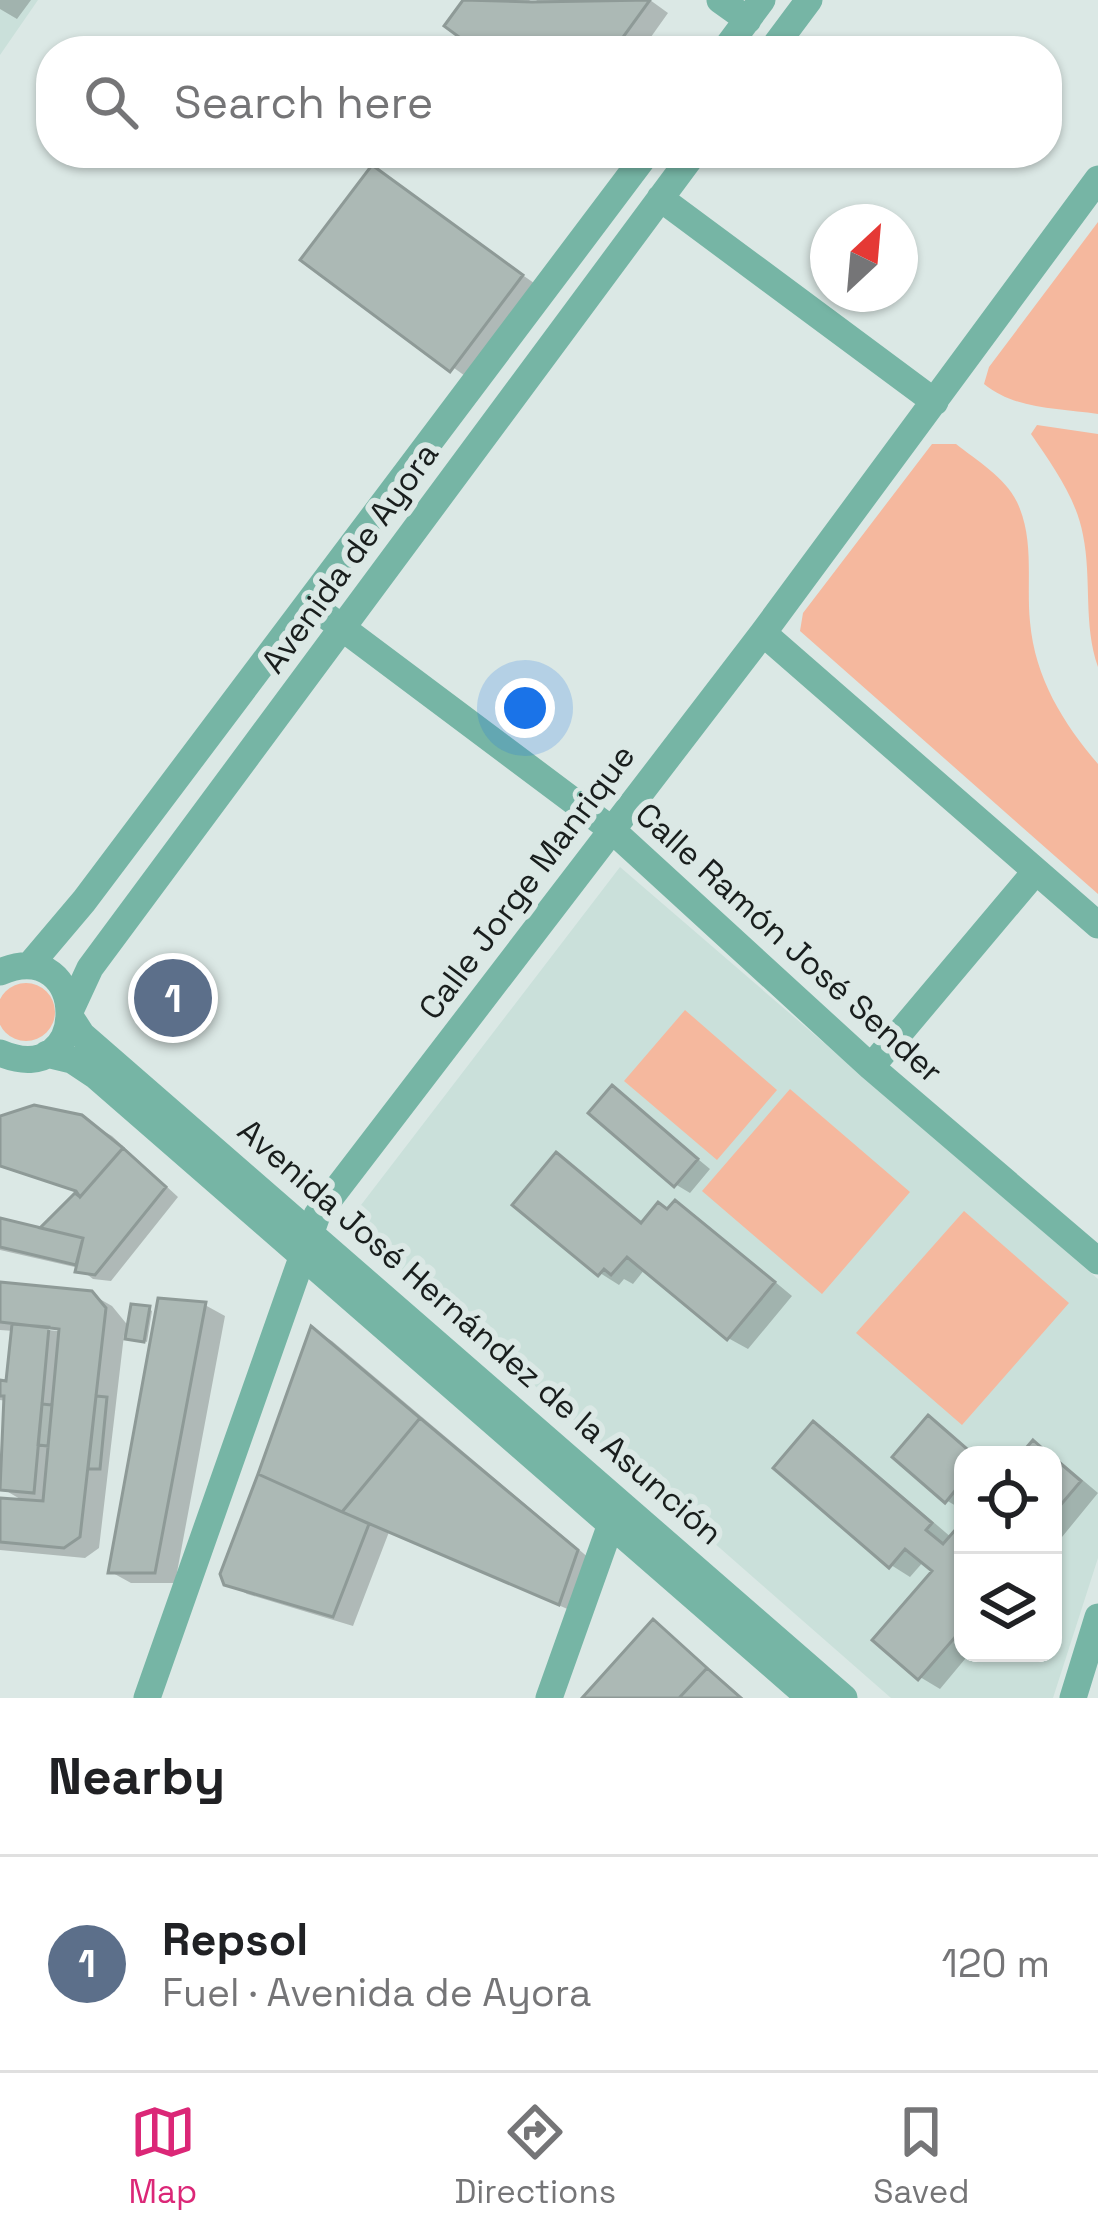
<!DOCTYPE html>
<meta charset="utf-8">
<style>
:root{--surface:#fff;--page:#f6f6f6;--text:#202124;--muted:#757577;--line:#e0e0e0;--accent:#db2777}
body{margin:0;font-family:"Space Grotesk",sans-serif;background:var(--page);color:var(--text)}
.controls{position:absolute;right:36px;bottom:36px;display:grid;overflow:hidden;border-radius:24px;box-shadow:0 3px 9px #0004}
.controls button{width:108px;height:108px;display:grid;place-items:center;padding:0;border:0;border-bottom:3px solid var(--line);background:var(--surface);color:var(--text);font:60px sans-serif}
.compass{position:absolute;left:810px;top:204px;width:108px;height:108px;border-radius:50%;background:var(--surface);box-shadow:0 3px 9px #0004;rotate:26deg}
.you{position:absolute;left:525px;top:708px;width:42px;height:42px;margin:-30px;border:9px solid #fff;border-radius:50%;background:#1a73e8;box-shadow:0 0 0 18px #1a73e833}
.badge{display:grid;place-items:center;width:78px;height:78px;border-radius:50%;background:var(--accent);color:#fff;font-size:39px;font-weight:700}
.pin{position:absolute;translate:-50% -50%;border:6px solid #fff;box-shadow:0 3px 12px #0006}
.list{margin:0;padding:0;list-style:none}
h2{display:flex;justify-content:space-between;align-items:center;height:156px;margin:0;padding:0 48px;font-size:51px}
h2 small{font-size:39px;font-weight:400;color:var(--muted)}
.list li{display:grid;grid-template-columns:78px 1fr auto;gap:36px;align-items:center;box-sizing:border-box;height:216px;padding:0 48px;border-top:3px solid var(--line)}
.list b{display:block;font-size:45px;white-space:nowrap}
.list p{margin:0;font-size:39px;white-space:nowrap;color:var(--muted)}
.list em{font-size:39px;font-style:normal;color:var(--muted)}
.icon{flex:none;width:66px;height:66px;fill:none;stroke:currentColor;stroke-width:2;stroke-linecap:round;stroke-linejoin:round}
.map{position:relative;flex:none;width:1098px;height:1698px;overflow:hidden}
.search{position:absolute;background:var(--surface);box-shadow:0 3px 9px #0004;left:36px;right:36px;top:36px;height:132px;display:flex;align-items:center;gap:30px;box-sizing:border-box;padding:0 42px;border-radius:48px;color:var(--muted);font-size:45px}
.sheet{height:372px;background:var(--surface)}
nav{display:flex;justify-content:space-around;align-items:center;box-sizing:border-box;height:168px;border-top:3px solid var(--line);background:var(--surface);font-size:33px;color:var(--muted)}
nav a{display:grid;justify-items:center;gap:6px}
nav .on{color:var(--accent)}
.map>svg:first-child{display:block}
</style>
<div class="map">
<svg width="1098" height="1698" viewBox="0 0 1098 1698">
<rect width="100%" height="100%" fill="#dbe8e5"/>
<path fill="#cae0da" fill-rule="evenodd" d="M 0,0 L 38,0 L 0,55 Z
M 620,867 L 1098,1279 L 1098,1558 L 1053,1698 L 891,1698 L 348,1222 ZM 963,1455 L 1053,1455 L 1053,1653 L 963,1653 Z"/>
<path fill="#f5b89e" d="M 1098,222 L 1098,414 C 1059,408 1016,410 984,384 L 989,367 Z
M 1037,425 L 1098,434 L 1098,667 C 1083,624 1092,580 1083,535 C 1076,497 1052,465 1031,434 Z
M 932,444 L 956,444 C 976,460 1005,477 1017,502 C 1035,540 1026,582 1030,622 C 1035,678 1063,723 1098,764 L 1098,894 L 800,631 L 803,613 Z
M-3 1012a29 29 0 1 1 58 0a29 29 0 1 1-58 0Z
M 685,1010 L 777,1090 L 717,1160 L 624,1081 Z
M 790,1089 L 910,1192 L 822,1294 L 702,1191 Z
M 964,1211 L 1069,1303 L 962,1425 L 856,1333 Z"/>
<path fill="#0003" fill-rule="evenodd" d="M 0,0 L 31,0 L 17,19 L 0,9 Z
M 467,0 L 529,0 L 534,4 L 537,0 L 650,0 L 668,13 L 641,51 L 483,51 L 448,25 Z
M 373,169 L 541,288 L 472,381 L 304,259 Z
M 613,1089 L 710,1169 L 690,1193 L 675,1184 Z
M 73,1114 L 112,1136 L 178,1197 L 111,1281 L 93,1279 L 79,1268 L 0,1250 L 0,1221 L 41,1231 L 79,1192 L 0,1167 L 0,1120 Z
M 556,1156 L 645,1224 L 669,1212 L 675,1204 L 695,1215 L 792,1296 L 748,1349 L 728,1338 L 645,1269 L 633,1284 L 624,1279 L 619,1285 L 600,1273 Z
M 0,1285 L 91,1294 L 112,1306 L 130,1328 L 149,1309 L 152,1311 L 147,1342 L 124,1335 L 99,1548 L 85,1558 L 0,1550 L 0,1501 L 27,1503 L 3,1489 L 5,1468 L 0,1465 L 7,1401 L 0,1400 L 0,1383 L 9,1384 L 14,1331 L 0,1330 ZM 41,1324 L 74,1333 L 48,1330 Z
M 205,1305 L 225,1316 L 175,1583 L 131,1583 L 111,1572 Z
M 313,1330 L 332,1341 L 596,1564 L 579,1614 L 389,1532 L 353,1626 L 247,1594 L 227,1582 Z
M 929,1419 L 976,1455 L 963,1455 L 961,1509 L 946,1500 Z
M 814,1425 L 833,1436 L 952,1538 L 963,1525 L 963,1653 L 970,1653 L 940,1689 L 920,1677 L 936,1571 L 924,1561 L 910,1577 L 891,1565 Z
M 1053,1455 L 1098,1493 L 1053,1548 Z
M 653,1623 L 668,1632 L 743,1698 L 586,1698 Z"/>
<path fill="#acb9b5" stroke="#8e9a97" stroke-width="3" d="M 463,0 L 532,2 L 650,0 L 613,51 L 478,51 L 444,26 Z
M 372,165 L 523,275 L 450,372 L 300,260 Z
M 612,1085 L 698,1159 L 674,1187 L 588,1113 Z
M 34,1105 L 82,1115 L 123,1148 L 80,1197 L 76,1191 L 0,1166 L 0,1116 Z
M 123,1148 L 166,1187 L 95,1275 L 75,1272 L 83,1238 L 40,1228 L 75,1193 L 80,1197 Z
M 556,1152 L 641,1223 L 658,1202 L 667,1209 L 675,1200 L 775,1282 L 727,1340 L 627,1257 L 611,1275 L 604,1269 L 598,1276 L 512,1205 Z
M 0,1218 L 83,1238 L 76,1265 L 0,1247 Z
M 0,1282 L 92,1291 L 106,1308 L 80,1537 L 64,1548 L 0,1542 L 0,1498 L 43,1501 L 59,1329 L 0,1322 Z
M 158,1298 L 206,1302 L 155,1573 L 108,1573 Z
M 131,1304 L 150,1306 L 144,1342 L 125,1339 Z
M 12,1324 L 49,1327 L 34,1493 L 0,1490 L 4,1396 L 0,1396 L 0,1380 L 6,1381 Z
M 311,1326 L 420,1418 L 342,1512 L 258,1474 Z
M 96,1396 L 107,1397 L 100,1469 L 88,1469 Z
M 42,1404 L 52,1405 L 48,1446 L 38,1445 Z
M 928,1415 L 974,1455 L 963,1455 L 963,1481 L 945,1503 L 892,1457 Z
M 420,1418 L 578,1550 L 559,1605 L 342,1512 Z
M 813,1421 L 932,1523 L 926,1530 L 943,1544 L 963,1521 L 963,1628 L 918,1680 L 872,1640 L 932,1571 L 905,1549 L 889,1568 L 773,1468 Z
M 1033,1440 L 1050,1455 L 1020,1455 Z
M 1053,1457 L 1081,1481 L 1053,1514 Z
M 258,1474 L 369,1524 L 333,1617 L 224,1585 L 220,1574 Z
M 653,1619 L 707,1668 L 679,1698 L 582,1698 Z
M 707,1668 L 741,1698 L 679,1698 Z"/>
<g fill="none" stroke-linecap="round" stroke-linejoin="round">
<path stroke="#76b5a5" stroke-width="27" d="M 720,0 L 748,20
M 724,51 L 762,0
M 771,51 L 809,0
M 660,198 L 935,402
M 309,603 L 612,830 L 871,1067 L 1098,1261
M 763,633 L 1098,925
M 29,966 L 84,901 L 647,153
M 0,972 C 91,933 93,1093 0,1053
M 71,1009 L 90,968 L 694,153
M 71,1018 L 82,1035 L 844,1698
M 47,1054 L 72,1060 L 96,1076 L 810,1698
M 871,1067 L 1036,871
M 147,1698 L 317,1215 L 763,633 L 1098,179
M 549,1698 L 616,1510
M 1073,1698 L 1098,1617"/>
</g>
<g text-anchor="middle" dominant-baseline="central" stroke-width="12" stroke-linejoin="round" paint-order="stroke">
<g font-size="33" fill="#191e1d" stroke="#dbe8e5">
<text transform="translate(350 558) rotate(-54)">Avenida de Ayora</text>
<text transform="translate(527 882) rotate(-53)">Calle Jorge Manrique</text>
<text transform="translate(789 943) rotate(42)">Calle Ramón José Sender</text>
<text transform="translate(480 1332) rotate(41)">Avenida José Hernández de la Asunción</text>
</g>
</g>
</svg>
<div class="controls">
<button><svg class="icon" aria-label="locate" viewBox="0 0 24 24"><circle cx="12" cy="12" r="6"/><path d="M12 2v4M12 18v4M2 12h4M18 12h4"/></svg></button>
<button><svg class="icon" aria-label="layers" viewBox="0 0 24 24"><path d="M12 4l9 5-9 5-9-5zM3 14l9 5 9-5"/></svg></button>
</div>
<svg class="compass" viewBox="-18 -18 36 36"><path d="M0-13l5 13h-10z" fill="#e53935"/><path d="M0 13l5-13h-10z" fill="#757577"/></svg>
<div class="you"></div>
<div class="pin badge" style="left:173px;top:998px;background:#5c6f8a">1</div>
<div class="search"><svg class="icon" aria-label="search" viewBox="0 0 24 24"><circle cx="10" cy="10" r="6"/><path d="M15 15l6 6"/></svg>Search here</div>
</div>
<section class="sheet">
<h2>Nearby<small></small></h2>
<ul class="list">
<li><span class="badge" style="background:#5c6f8a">1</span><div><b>Repsol</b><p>Fuel · Avenida de Ayora</p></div><em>120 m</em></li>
</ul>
</section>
<nav>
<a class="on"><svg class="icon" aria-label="map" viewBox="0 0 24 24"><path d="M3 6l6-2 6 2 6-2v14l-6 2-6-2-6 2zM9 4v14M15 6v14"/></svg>Map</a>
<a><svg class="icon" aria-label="directions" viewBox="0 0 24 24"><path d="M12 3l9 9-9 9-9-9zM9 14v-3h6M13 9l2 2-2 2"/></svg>Directions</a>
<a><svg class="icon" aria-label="saved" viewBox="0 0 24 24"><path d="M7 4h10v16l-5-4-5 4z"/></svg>Saved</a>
</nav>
